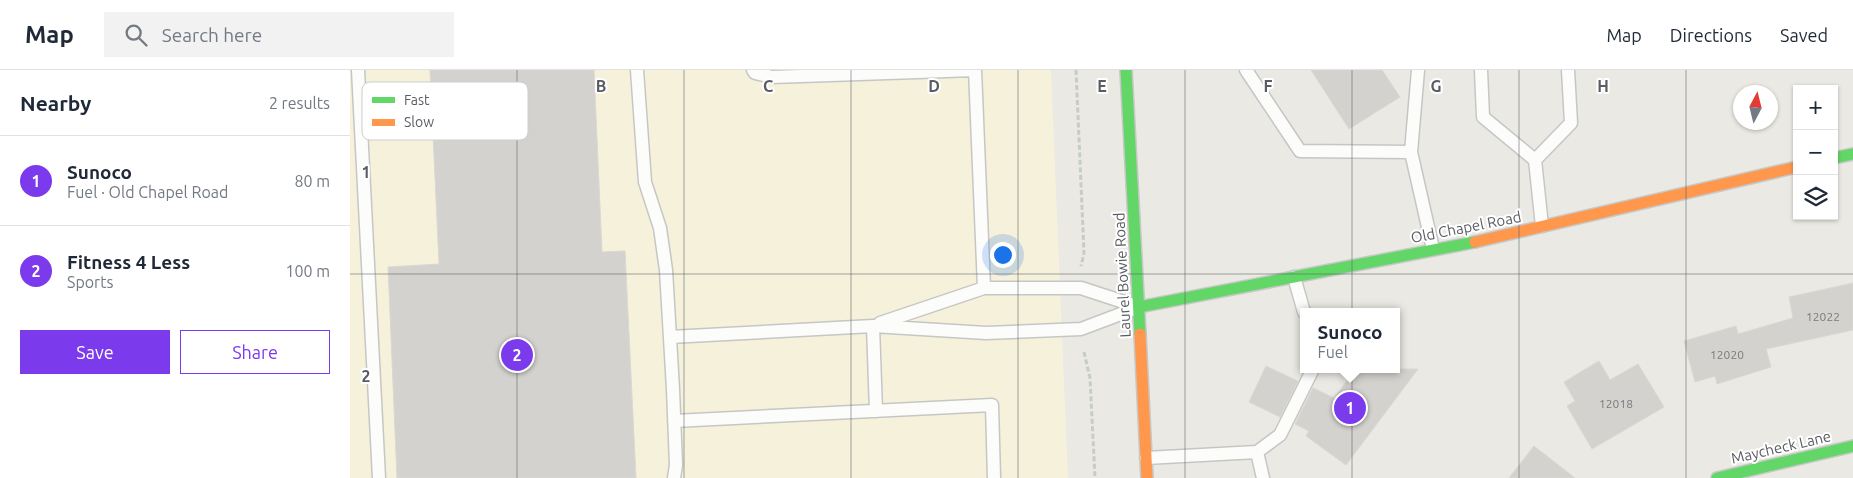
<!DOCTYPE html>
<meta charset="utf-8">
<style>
:root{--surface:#fff;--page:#f2f2f3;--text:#1f2937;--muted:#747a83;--line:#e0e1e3;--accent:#7c3aed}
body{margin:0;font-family:Ubuntu,sans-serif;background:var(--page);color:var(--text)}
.controls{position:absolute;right:15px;top:15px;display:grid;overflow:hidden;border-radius:0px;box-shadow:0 1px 4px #0004}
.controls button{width:45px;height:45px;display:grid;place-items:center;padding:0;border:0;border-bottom:1px solid var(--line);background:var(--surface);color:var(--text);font:25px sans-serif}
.compass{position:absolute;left:1383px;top:15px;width:45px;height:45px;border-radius:50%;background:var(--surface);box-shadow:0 1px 4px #0004;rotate:7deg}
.you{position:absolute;left:652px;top:184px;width:18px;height:18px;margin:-12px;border:4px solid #fff;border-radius:50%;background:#1a73e8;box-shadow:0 0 0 8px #1a73e833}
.badge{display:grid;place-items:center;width:32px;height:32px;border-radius:50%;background:var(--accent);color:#fff;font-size:16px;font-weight:700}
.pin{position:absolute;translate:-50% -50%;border:2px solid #fff;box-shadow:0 1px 5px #0006}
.popup{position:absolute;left:950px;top:238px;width:100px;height:65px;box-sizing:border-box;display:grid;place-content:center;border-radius:0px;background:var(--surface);filter:drop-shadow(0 1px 4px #0005);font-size:16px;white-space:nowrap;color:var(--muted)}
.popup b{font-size:19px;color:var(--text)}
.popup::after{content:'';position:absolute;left:50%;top:100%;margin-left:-10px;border:10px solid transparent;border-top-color:var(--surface)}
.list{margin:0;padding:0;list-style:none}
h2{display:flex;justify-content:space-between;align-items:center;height:65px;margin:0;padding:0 20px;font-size:21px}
h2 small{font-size:16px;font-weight:400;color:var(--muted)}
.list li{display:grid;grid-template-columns:32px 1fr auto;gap:15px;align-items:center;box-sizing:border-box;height:90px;padding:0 20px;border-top:1px solid var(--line)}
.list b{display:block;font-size:19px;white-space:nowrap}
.list p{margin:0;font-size:16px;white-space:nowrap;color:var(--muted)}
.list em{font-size:16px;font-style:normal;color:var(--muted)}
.actions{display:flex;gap:10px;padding:15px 20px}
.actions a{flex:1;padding:11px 0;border:1px solid var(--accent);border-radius:0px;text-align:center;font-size:18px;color:var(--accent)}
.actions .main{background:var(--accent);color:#fff}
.icon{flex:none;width:28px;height:28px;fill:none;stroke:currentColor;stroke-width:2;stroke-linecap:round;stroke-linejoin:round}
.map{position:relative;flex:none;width:1503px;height:408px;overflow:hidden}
header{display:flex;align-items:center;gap:30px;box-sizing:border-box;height:70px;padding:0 25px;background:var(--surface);border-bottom:1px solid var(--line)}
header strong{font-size:24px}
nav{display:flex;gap:28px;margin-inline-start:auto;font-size:18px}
.search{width:350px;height:45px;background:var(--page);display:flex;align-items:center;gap:12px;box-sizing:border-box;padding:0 18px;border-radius:0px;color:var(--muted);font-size:19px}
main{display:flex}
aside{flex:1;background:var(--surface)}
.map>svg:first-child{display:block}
</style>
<header>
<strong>Map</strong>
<div class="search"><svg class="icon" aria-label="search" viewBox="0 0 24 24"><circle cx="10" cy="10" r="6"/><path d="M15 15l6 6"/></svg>Search here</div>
<nav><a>Map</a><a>Directions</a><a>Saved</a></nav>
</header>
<main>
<aside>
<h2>Nearby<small>2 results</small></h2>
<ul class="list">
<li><span class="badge">1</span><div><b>Sunoco</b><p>Fuel · Old Chapel Road</p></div><em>80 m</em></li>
<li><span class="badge">2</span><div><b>Fitness 4 Less</b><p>Sports</p></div><em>100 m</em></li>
</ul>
<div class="actions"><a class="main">Save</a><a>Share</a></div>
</aside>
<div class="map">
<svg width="1503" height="408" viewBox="0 0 1503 408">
<rect width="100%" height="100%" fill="#eae9e3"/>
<path fill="#f6f1da" d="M 0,0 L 701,0 L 718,408 L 0,408 Z"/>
<path fill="#d3d2ce" stroke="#dad8d2" d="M 80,0 L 244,0 L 252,182 L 275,181 L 286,408 L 47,408 L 38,197 L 89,194 Z
M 961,0 L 1032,0 L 1050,27 L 999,59 Z
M 1503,213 L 1503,260 L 1416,279 L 1421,297 L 1367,314 L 1365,306 L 1345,312 L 1334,271 L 1386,256 L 1388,264 L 1443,248 L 1439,227 Z
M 1249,291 L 1260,310 L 1288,294 L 1314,337 L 1242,379 L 1217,336 L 1225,331 L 1214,312 Z
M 916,296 L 948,311 L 930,347 L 899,332 Z
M 1006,299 L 1068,299 L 996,395 L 956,366 L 959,361 L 945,354 L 963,318 L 984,328 Z
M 1184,376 L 1225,408 L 1159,408 Z"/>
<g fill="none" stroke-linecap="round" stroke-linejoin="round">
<g stroke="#c6c7c5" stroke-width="15">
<path id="lane" d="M 8,0 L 29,408
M 287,0 L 295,112 L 310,158 L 316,200 L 323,319 L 326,395 L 324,408
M 403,0 L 405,3 L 422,7 L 625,0
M 625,0 L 634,218
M 896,0 L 950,81 L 1061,82
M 1068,0 L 1061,82 L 1083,179
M 1131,0 L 1133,47 L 1185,90 L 1192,156
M 1185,90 L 1221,53 L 1218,0
M 944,207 L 954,242
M 530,253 L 634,218 L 731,218 L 789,237
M 523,256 L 526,341
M 320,267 L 523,256 L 636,263 L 731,259 L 789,237
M 324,351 L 642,335 L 644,408
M 907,382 L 913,408
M 796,388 L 907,382 L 930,365 L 963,299"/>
</g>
<g stroke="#c7c8c7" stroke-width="14">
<path id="fast" d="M 776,0 L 790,264
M 1484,88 L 1503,84
M 789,237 L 1125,172
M 1367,408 L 1503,376"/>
</g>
<g stroke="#c7c8c7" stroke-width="14">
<path id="slow" d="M 1125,172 L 1447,97
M 790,264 L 797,408"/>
</g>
<path stroke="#c6ccc9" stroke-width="3" stroke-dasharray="5 2.5" stroke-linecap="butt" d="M 726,0 L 734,183 L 731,196
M 734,282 L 740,308 L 745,408"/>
<use href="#lane" stroke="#fcfcfb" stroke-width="12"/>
<use href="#fast" stroke="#63d668" stroke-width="11"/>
<use href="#slow" stroke="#ff974d" stroke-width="11"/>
</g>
<path fill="none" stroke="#595c62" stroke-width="1" stroke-opacity="0.55" d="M 167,0 L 167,408M 334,0 L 334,408M 501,0 L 501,408M 668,0 L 668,408M 835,0 L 835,408M 1002,0 L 1002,408M 1169,0 L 1169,408M 1336,0 L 1336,408M 0,204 L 1503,204"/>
<g text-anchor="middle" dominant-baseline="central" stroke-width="4" stroke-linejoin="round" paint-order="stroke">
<g font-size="12" fill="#787a7e">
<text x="1473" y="246">12022</text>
<text x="1377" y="284">12020</text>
<text x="1266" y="333">12018</text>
</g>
<g font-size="15" fill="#595c62" stroke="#fff">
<text transform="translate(1116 157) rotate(-11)">Old Chapel Road</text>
<text transform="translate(772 205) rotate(-93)">Laurel Bowie Road</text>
<text transform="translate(1431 377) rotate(-13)">Maycheck Lane</text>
</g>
</g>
<rect x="12" y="12" width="166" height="58" rx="8" fill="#fff" stroke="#cdced0" stroke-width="1"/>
<rect x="22" y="27" width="23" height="6" fill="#63d668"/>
<rect x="22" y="49" width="23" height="7" fill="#ff974d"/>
<g font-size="14" fill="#595c62">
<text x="54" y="35">Fast</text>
<text x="54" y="57">Slow</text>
</g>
<g font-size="16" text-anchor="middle" font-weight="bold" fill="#595c62" stroke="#fff" stroke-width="4" stroke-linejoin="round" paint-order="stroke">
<text x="251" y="22">B</text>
<text x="418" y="22">C</text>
<text x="584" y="22">D</text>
<text x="752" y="22">E</text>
<text x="918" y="22">F</text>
<text x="1086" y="22">G</text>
<text x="1253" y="22">H</text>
<text x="16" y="108">1</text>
<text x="16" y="312">2</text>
</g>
</svg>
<div class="controls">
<button>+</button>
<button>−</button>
<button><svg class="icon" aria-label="layers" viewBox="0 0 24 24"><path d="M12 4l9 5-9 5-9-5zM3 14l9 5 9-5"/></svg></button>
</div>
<svg class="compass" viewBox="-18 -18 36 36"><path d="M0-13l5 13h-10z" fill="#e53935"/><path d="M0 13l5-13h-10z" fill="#747a83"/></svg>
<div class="you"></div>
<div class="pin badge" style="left:1000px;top:338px">1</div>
<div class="popup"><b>Sunoco</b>Fuel</div>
<div class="pin badge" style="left:167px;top:285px">2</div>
</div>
</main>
